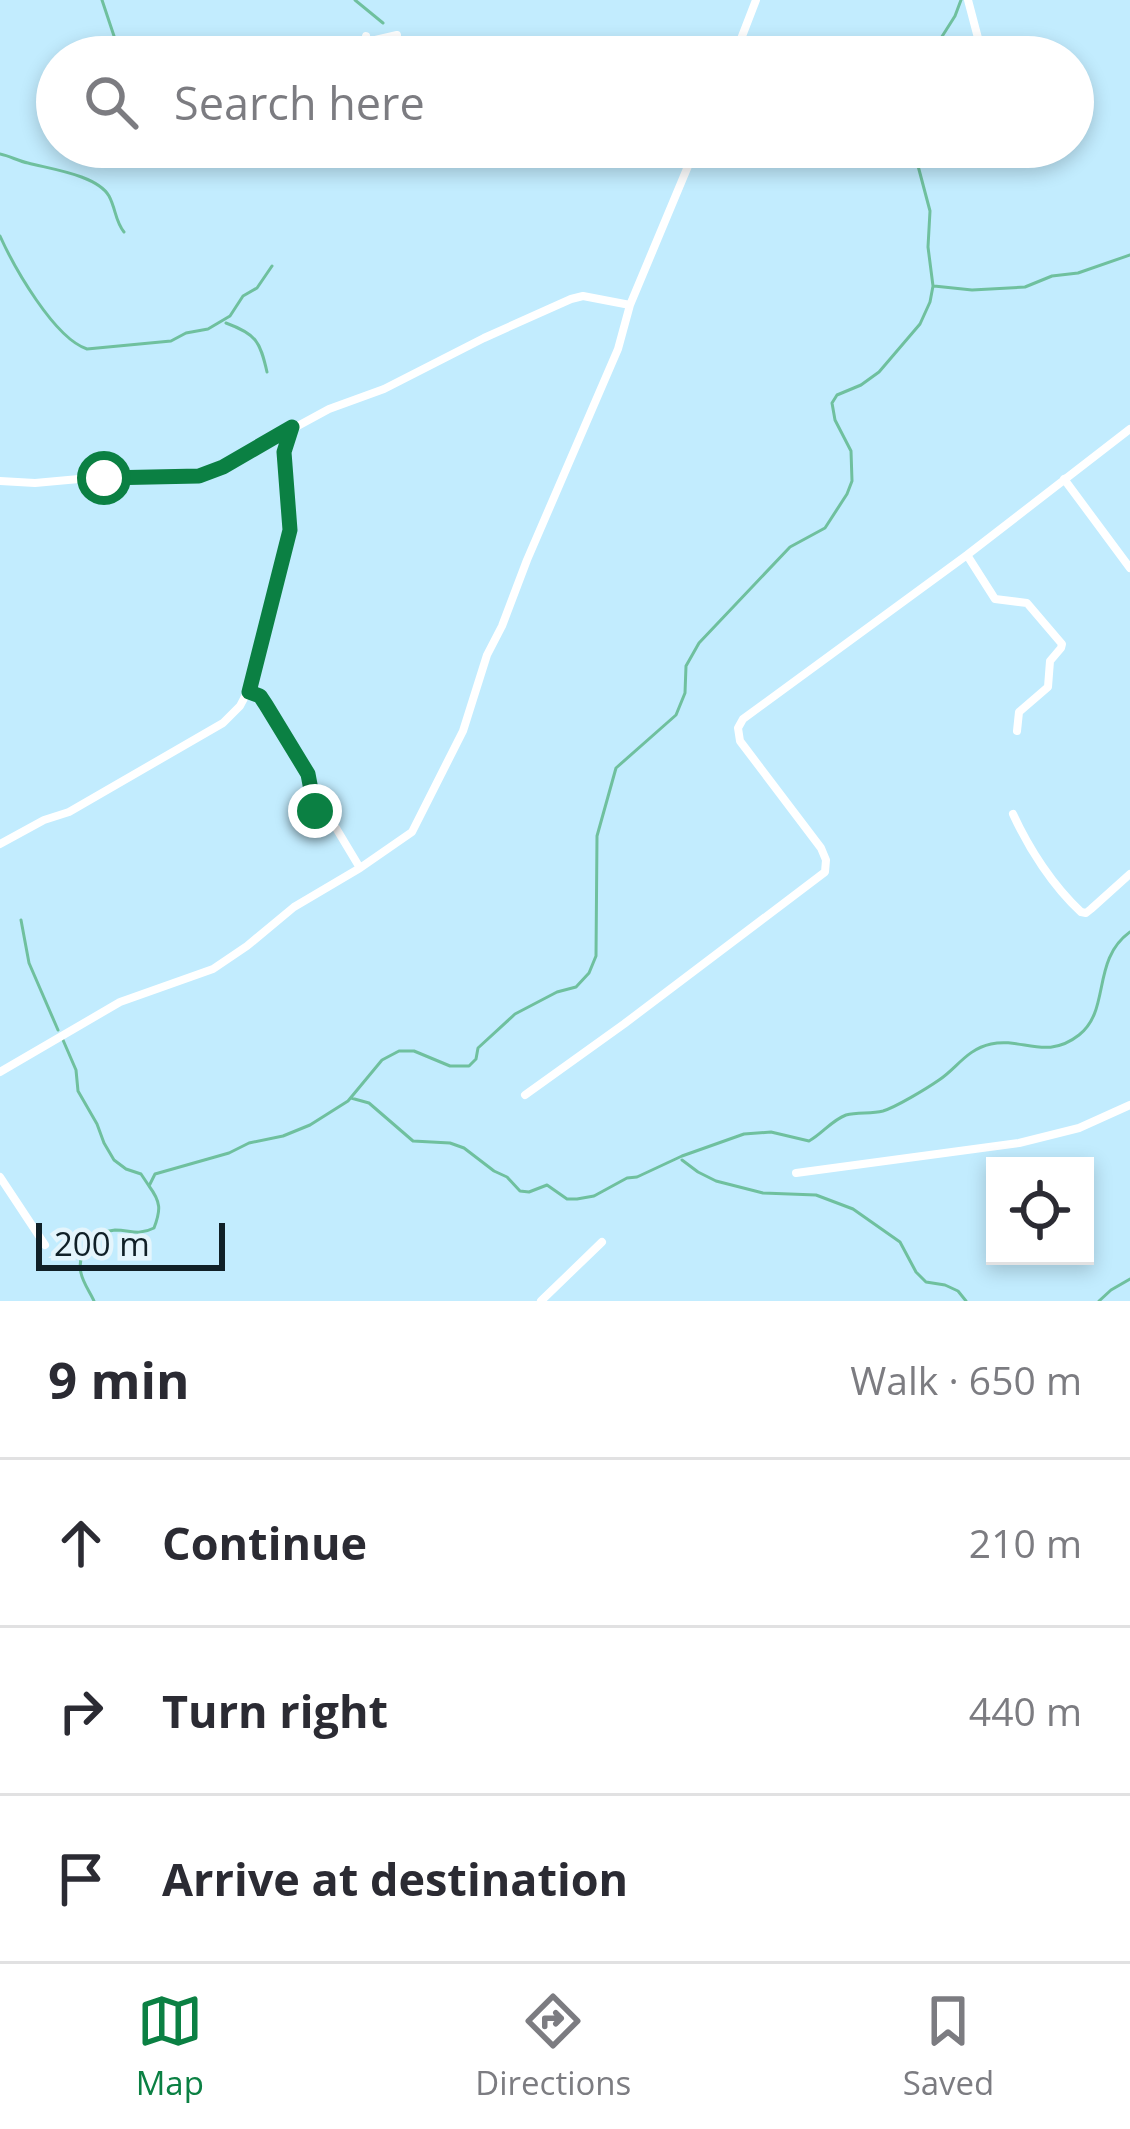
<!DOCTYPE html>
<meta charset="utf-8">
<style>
:root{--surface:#fff;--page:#f2f2f3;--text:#2b2b33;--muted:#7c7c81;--line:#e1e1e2;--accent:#0b8043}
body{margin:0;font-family:"Open Sans",sans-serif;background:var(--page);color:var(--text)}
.controls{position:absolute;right:36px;bottom:36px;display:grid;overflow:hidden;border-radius:0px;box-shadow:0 6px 18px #0003}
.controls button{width:108px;height:108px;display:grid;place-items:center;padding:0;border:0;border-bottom:3px solid var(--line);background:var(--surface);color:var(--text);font:60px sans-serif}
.scale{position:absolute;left:36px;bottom:30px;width:189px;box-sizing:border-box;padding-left:12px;border:6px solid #102027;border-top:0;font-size:33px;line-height:42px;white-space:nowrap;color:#102027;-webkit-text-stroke:9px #e4f5fc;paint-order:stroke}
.stop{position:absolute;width:36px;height:36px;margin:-27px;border:9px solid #0b8043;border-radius:50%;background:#fff}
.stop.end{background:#0b8043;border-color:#fff;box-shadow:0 3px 12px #0008}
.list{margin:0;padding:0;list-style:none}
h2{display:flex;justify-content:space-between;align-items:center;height:156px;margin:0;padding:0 48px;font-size:51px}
h2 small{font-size:39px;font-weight:400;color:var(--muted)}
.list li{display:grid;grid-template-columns:78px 1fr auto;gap:36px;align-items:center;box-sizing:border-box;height:168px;padding:0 48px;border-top:3px solid var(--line)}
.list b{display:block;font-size:45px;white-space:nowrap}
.list em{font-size:39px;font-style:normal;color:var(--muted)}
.icon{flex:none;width:66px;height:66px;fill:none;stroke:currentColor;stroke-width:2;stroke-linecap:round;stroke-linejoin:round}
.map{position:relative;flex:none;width:1130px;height:1301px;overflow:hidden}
.search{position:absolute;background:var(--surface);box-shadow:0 6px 18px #0003;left:36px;right:36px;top:36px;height:132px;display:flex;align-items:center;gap:30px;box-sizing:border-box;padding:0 42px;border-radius:66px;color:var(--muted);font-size:45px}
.sheet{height:660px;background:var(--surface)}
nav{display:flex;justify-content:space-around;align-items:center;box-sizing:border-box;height:168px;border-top:3px solid var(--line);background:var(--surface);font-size:33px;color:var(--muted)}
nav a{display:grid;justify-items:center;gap:6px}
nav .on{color:var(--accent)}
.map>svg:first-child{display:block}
</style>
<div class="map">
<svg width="1130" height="1301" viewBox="0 0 1130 1301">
<rect width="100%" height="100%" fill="#c2ecfe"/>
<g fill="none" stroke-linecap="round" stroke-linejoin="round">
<path stroke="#6fc09e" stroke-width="3" d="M 102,0 L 121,57
M 355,0 L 383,23
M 929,57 L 955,16 L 961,0
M 0,154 C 10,156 18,161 28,163 C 50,169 97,175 109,196 C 116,209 115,221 124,232
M 0,236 C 14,267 54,338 87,349 L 171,341 L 186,333 L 208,329 L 230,316 L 243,296 L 257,288 L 272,266
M 934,286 L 972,290 L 1025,287 L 1052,276 L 1078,273 L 1130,255
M 226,323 C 256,334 260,341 267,372
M 21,920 L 29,963 L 58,1030
M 63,1040 L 76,1070 L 78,1091 L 97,1124 L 104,1143 L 114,1160 L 126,1169 L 141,1174 L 149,1186
M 351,1098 L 369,1103 L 413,1141 L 450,1143 L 464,1148 L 494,1171 L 507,1177 L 520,1191 L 529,1192 L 547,1185 L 567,1199 L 577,1199 L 594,1196 L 627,1178 L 637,1177 L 682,1156 L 744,1134 L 771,1132 L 809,1141 C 822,1134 832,1120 846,1115 C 858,1112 871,1114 883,1111 C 896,1107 926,1089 939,1080 C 957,1068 967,1049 991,1044 C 1022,1037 1046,1061 1079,1035 C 1111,1010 1091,960 1130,932
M 682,1160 L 698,1172 L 716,1181 L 763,1193 L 816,1195 L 853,1209 L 900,1242 L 916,1272 L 926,1282 L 945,1285 L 958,1291 L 966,1301
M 94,1301 C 90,1292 83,1283 81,1273 C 76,1254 96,1231 115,1230 C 131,1230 138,1236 154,1228 C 161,1210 161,1202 149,1186 L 155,1174 L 229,1153 L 249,1143 L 283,1136 L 310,1125 L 348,1101 L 382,1060 L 399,1051 L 414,1051 L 450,1066 L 469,1066 L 476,1059 L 478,1048 L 515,1014 L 557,992 L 576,987 L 589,973 L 596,956 L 597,836 L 616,768 L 676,715 L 685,693 L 686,666 L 699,643 L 790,547 L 825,528 L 847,494 L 852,481 L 851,451 L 835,420 L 832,403 L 837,395 L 861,385 L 879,372 L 920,324 L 930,302 L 933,286 L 928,247 L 930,211 L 913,147
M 1099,1301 L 1111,1290 L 1130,1279"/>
<path stroke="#fff" stroke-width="8" d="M 968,0 L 983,57
M 371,41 L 397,35
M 364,43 L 366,36
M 734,57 L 756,0
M 1064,479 L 1130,568
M 0,481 L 35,483 L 90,478 L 178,478 L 211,473 L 329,409 L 384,389 L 484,338 L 571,299 L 583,296 L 630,305
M 967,555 L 995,599 L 1027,603 L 1062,644 L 1061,648 L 1050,661 L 1048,687 L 1019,712 L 1017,731
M 249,692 L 260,696 L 266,705 L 309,774 L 314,808 L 336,828 L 360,868
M 1013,814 C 1029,849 1053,886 1081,912 L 1086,913 L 1091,909 L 1130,874
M 0,844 L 44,820 L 69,812 L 223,723 L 240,706 L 250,687 L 290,530 L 284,452 L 291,428
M 0,1072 L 120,1002 L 213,969 L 247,946 L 294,907 L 360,868 L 412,832 L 463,731 L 487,655 L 502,626 L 527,560 L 618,349 L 630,305 L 696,147
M 525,1095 L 624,1024 L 825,872 L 826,860 L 821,848 L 740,741 L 738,728 L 743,719 L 967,555 L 1130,429
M 796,1173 L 1019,1143 L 1079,1128 L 1130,1105
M 0,1177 L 45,1245
M 541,1301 L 602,1242"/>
</g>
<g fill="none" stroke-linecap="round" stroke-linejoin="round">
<path stroke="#0b8043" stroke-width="15" d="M 104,478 L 199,476 L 223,467 L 292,427 L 284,452 L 290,530 L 249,692 L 260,696 L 266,705 L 308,774 L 315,811"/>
</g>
</svg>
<div class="controls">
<button><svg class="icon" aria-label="locate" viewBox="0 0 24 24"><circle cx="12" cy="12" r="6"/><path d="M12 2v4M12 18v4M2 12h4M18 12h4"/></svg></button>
</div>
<div class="scale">200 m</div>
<div class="stop" style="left:104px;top:478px"></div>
<div class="stop end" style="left:315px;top:811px"></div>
<div class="search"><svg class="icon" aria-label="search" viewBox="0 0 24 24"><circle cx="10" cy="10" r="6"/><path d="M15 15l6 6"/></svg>Search here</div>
</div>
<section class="sheet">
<h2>9 min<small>Walk · 650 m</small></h2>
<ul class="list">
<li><svg class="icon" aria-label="ahead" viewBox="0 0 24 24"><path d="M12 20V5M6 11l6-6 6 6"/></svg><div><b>Continue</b></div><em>210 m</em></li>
<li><svg class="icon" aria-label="right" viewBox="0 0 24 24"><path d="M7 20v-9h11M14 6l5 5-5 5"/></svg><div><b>Turn right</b></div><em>440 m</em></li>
<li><svg class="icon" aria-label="arrive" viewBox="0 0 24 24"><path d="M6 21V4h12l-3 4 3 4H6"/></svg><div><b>Arrive at destination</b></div></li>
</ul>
</section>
<nav>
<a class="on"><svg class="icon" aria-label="map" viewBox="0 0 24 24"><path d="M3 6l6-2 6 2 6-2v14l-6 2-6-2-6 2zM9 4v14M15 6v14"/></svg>Map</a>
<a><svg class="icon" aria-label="directions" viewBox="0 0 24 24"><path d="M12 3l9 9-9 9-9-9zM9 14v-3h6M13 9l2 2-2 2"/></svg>Directions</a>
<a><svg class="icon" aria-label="saved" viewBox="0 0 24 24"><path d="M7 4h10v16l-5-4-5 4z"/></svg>Saved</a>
</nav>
